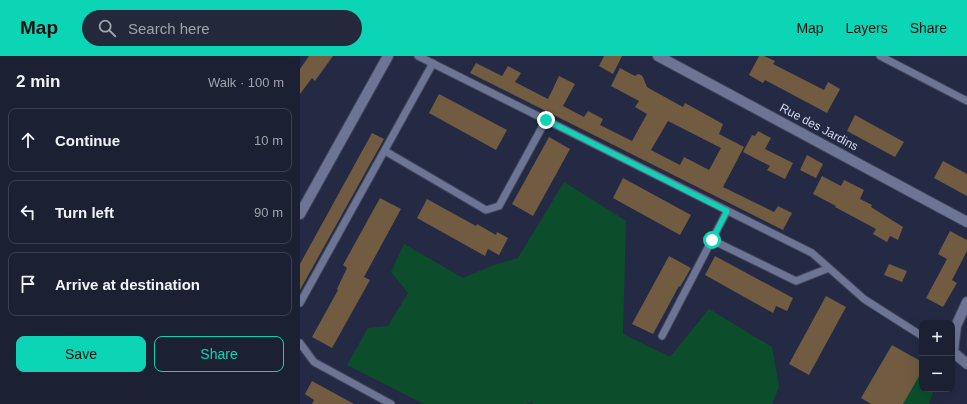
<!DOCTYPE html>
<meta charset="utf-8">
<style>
:root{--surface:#1b2033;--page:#24283b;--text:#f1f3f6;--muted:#a0a3ac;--line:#393e4e;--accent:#0bd5b5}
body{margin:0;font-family:Arial,sans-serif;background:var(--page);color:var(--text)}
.controls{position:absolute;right:12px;bottom:12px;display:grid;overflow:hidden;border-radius:8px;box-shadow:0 4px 16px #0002}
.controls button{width:36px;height:36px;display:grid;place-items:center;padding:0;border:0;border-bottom:1px solid var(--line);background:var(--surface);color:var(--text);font:20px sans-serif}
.stop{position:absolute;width:12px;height:12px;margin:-9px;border:3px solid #0bd5b5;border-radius:50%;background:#fff}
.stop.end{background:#0bd5b5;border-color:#fff;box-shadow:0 1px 4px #0008}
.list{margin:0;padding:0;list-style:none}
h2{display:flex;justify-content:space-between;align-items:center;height:52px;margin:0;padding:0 16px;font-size:17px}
h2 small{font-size:13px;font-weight:400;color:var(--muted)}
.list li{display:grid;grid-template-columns:26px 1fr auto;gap:12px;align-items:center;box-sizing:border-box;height:64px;margin:0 8px 8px;padding:0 8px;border:1px solid var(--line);border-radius:8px}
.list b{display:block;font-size:15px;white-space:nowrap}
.list em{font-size:13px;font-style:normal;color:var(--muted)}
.actions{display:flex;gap:8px;padding:12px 16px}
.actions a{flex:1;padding:9px 0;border:1px solid var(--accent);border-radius:8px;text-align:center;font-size:14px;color:var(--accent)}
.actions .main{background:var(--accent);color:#111}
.icon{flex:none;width:22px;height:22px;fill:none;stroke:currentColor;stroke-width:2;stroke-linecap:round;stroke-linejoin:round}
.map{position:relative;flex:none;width:667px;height:348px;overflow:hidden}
header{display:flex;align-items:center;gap:24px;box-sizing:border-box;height:56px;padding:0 20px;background:var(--accent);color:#111}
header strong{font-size:19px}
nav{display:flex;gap:22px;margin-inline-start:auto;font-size:14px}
.search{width:280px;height:36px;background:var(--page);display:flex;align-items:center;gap:10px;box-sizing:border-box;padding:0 14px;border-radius:22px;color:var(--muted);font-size:15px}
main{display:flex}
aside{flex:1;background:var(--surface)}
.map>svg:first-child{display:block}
</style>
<header>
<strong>Map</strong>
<div class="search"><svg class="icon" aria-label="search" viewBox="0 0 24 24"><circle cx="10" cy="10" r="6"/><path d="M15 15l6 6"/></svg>Search here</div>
<nav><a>Map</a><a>Layers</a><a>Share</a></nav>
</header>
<main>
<aside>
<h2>2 min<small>Walk · 100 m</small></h2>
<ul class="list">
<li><svg class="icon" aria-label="ahead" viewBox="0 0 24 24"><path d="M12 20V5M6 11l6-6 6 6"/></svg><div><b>Continue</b></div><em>10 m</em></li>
<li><svg class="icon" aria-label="left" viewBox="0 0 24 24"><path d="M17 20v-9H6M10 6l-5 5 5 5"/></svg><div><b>Turn left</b></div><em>90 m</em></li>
<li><svg class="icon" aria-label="arrive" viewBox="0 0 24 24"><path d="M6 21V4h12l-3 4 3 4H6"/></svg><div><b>Arrive at destination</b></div></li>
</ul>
<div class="actions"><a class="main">Save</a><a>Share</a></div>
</aside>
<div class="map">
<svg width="667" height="348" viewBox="0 0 667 348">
<rect width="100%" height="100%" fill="#242a44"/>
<path fill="#0c4e2c" d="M 264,126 L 326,165 L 323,278 L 370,301 L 409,253 L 472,291 L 479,331 L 472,348 L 233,348 L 232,346 L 226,348 L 124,348 L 47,309 L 68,272 L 88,270 L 108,237 L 91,216 L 104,188 L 163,222 L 194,209 L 218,202 Z
M 613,300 L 622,305 L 622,333 L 634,333 L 629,348 L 588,348 Z"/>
<path fill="#715b41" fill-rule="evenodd" d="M 9,0 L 33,0 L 15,25 L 12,22 L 0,38 L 0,13 Z
M 304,0 L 322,0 L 313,18 L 299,10 Z
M 459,0 L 464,0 L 475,5 L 473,8 L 524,34 L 528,26 L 540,33 L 527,57 L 465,24 L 463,27 L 449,19 Z
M 176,7 L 202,20 L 208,10 L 221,17 L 215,26 L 248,43 L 259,20 L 275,28 L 263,50 L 284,61 L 288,55 L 303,63 L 300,69 L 332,85 L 347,58 L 335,51 L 339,45 L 311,30 L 320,12 L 335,20 L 338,18 L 341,19 L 343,21 L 347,31 L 352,34 L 383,51 L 385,47 L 423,68 L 419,78 L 444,91 L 423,131 L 474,156 L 478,150 L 492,157 L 483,174 L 170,17 ZM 368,65 L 421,92 L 409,114 L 384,101 L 380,109 L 351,94 Z
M 139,38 L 207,74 L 196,94 L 129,57 Z
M 555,59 L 604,86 L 595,101 L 547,75 Z
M 458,75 L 471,82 L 465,93 L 493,107 L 485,123 L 467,114 L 470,110 L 443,96 L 452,79 L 455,80 Z
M 72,77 L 84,83 L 0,234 L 0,208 Z
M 249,81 L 270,93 L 233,160 L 212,148 Z
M 507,99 L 523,108 L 516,122 L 500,114 Z
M 643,105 L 667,118 L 667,140 L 634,122 Z
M 522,120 L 541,130 L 544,124 L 564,134 L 560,143 L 572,149 L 571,151 L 603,171 L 598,184 L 590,180 L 587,186 L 573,178 L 576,173 L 535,151 L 536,150 L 513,138 Z
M 323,122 L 391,159 L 380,179 L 313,142 Z
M 80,142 L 101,153 L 64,221 L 70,224 L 32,292 L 12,281 L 38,234 L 37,233 L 47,212 L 43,209 Z
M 127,143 L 176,170 L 177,168 L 196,179 L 197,176 L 208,182 L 199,199 L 188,193 L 185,200 L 117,162 Z
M 650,175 L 667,184 L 667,195 L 652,224 L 657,227 L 643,251 L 626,242 L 647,203 L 638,198 Z
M 369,200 L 391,212 L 380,231 L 379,230 L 353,278 L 332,268 Z
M 415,200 L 493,242 L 487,255 L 476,250 L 473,257 L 405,219 Z
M 589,208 L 607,215 L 602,226 L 584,219 Z
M 526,240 L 546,251 L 509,319 L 489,308 Z
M 592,289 L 622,306 L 622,315 L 603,348 L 571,348 L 561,342 Z
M 12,325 L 54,348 L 12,348 L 14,344 L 5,338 Z"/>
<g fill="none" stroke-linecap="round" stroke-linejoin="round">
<g stroke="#41465c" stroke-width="9">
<path id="service" d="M 118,0 L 512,197 L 564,243 L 622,280
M 580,0 L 667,45
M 85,95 L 186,154 L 199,150 L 246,64
M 412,184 L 496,225 L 529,212
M 0,247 L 133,7
M 362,280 L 427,155
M 0,287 L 14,306 L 91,348"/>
</g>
<g stroke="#41465c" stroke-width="12">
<path id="minor" d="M 358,0 L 667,166
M 0,158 L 88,0
M 667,246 L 656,270 L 653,296 L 667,308"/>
</g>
<use href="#service" stroke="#6c7593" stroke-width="7"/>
<use href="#minor" stroke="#6c7593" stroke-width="10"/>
</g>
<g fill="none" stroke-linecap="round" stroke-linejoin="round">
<path stroke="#0bd5b5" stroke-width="5" d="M 246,64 L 427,155 L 412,184"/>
</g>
<g text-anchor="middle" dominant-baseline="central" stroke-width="3.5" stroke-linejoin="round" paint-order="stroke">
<g font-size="12" fill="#d4d9ea" stroke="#242a44">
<text transform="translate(519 71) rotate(28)">Rue des Jardins</text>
</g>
</g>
</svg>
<div class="controls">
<button>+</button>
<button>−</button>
</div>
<div class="stop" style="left:412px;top:184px"></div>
<div class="stop end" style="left:246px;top:64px"></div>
</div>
</main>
